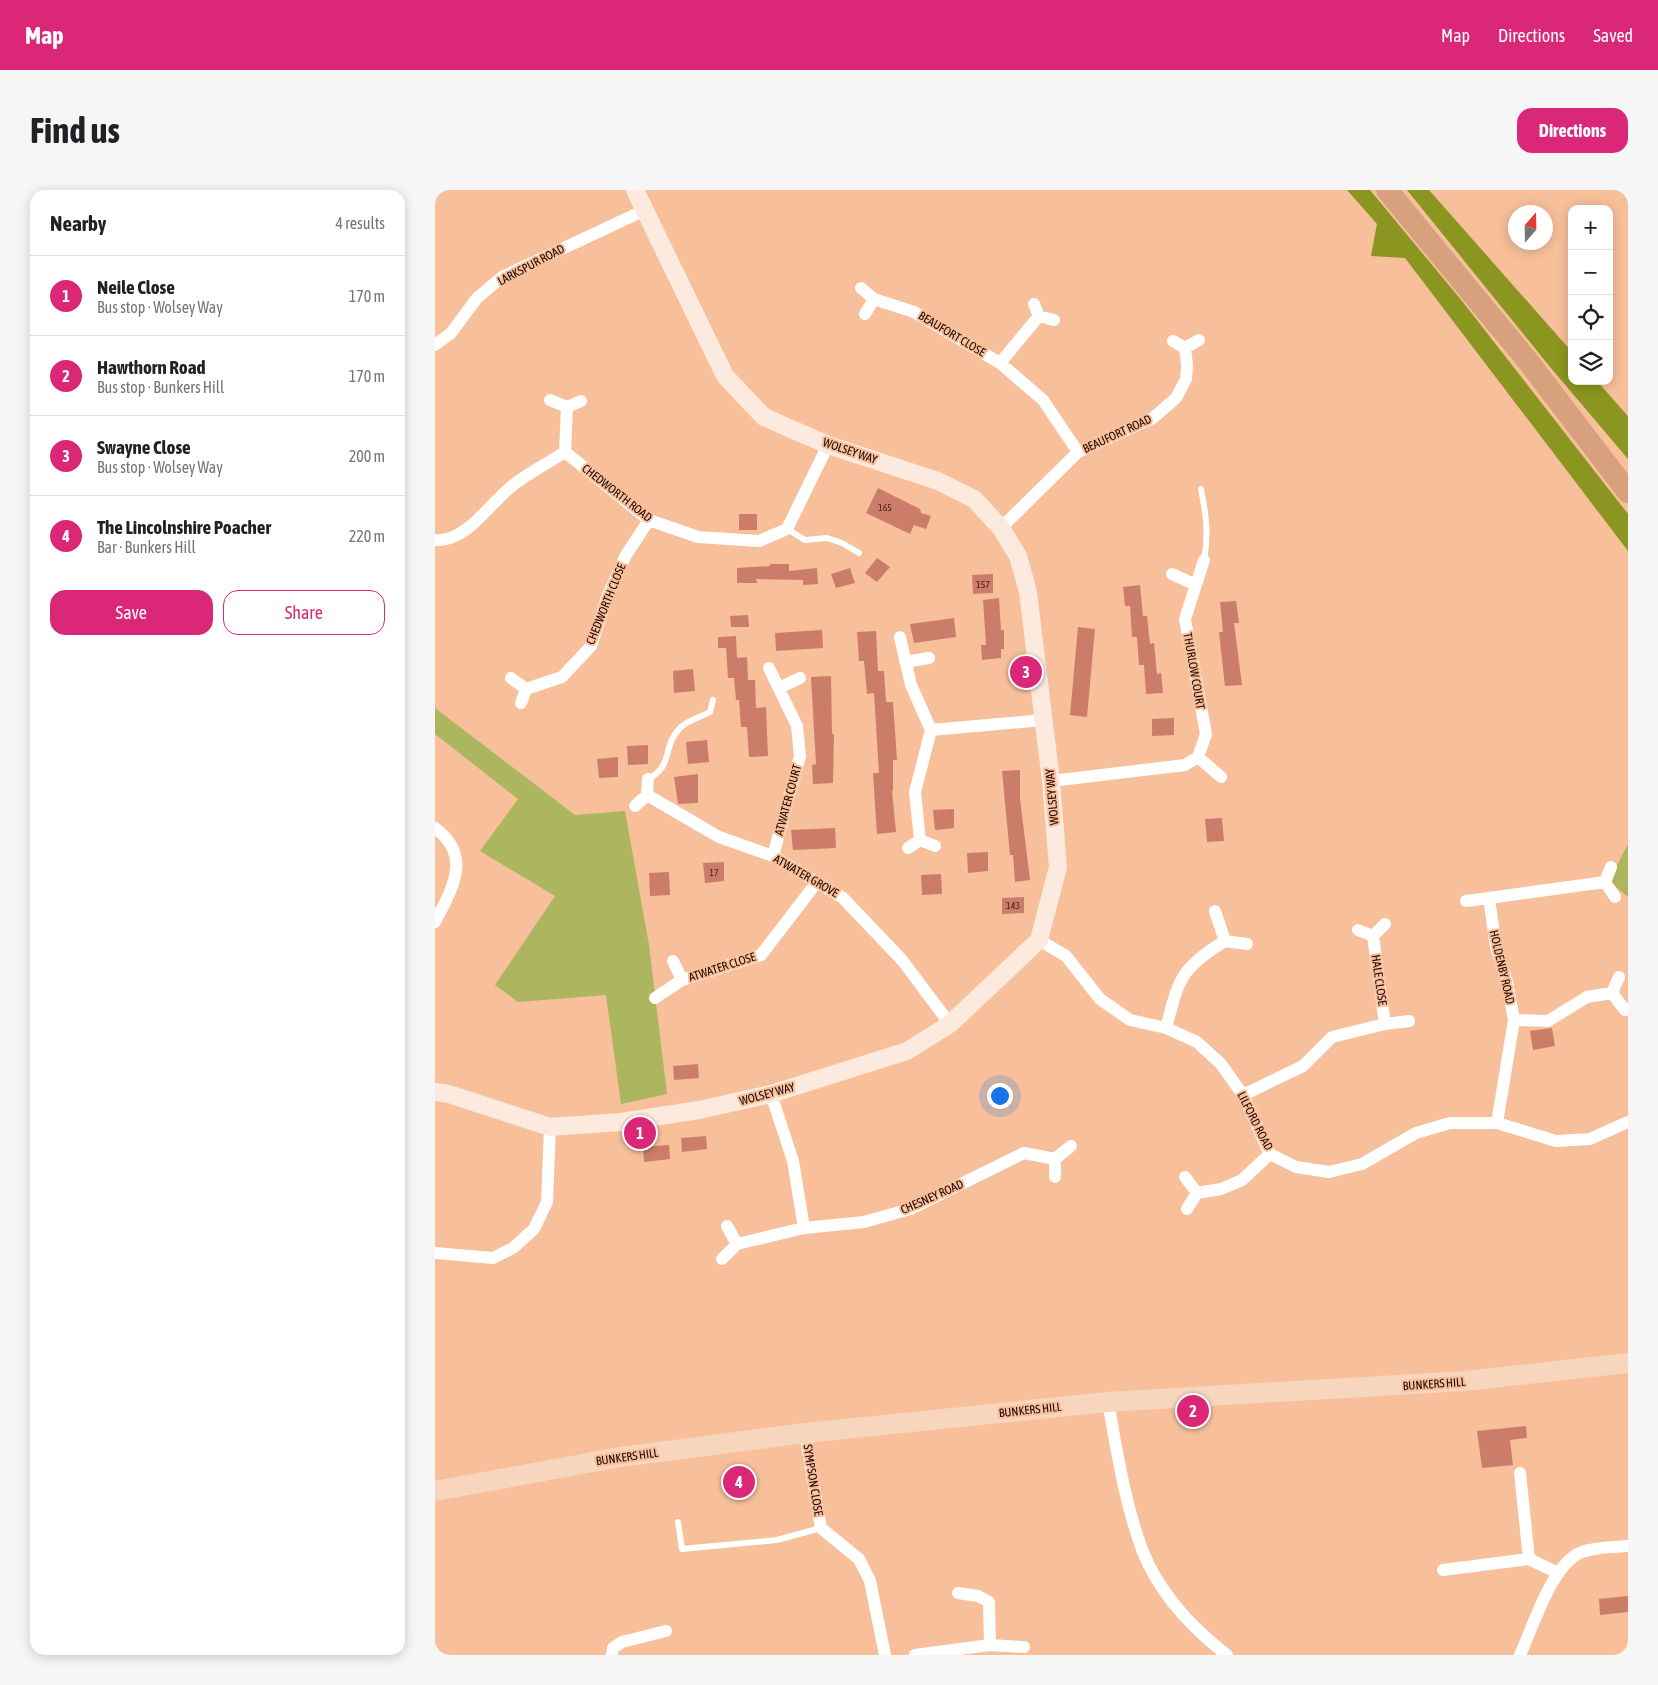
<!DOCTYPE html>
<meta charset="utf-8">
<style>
:root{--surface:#fff;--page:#f6f6f6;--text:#202124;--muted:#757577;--line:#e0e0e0;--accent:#db2777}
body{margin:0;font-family:"Asap Condensed",sans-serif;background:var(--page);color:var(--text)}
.controls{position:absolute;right:15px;top:15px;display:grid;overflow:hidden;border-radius:10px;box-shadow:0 2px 12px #0003}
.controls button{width:45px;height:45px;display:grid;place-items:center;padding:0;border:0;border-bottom:1px solid var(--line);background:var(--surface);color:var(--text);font:25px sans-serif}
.compass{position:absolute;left:1073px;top:15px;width:45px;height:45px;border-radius:50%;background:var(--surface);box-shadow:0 2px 12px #0003;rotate:20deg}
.you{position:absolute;left:564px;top:905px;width:18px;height:18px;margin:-12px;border:4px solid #fff;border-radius:50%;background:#1a73e8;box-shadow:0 0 0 8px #1a73e833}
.badge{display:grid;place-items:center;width:32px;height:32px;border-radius:50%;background:var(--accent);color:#fff;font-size:16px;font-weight:700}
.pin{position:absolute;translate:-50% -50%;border:2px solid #fff;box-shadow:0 1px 5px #0006}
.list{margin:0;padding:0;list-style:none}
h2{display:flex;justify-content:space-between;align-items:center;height:65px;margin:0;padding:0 20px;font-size:21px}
h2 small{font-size:16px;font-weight:400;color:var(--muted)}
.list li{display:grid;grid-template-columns:32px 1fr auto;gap:15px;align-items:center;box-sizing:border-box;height:80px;padding:0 20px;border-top:1px solid var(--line)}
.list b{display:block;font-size:19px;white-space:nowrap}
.list p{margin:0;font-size:16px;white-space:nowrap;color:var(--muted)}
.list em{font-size:16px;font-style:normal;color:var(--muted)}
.actions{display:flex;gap:10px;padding:15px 20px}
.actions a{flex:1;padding:11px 0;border:1px solid var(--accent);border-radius:15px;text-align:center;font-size:18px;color:var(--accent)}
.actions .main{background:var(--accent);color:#fff}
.icon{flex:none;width:28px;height:28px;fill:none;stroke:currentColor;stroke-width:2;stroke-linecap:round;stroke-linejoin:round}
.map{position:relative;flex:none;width:1193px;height:1465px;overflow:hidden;border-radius:15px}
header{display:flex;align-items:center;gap:30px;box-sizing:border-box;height:70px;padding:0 25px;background:var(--accent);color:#fff}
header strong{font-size:24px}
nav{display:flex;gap:28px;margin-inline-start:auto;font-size:18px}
.intro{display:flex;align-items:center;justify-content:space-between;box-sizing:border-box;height:120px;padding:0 30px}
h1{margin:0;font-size:35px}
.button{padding:12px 22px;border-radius:15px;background:var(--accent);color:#fff;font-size:18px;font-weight:700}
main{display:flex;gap:30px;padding:0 30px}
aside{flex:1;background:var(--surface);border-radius:15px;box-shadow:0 2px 12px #0003}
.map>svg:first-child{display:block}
</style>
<header>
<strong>Map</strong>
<nav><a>Map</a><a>Directions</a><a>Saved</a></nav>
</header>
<div class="intro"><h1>Find us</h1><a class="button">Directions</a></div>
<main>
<aside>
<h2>Nearby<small>4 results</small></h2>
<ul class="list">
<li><span class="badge">1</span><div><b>Neile Close</b><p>Bus stop · Wolsey Way</p></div><em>170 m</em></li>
<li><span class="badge">2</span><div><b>Hawthorn Road</b><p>Bus stop · Bunkers Hill</p></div><em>170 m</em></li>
<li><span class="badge">3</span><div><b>Swayne Close</b><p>Bus stop · Wolsey Way</p></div><em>200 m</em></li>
<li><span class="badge">4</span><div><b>The Lincolnshire Poacher</b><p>Bar · Bunkers Hill</p></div><em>220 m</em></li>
</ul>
<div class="actions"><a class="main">Save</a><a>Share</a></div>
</aside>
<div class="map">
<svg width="1193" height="1465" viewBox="0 0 1193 1465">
<rect width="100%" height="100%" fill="#f7bf9a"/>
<path fill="#abb65f" d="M 0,518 L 140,625 L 190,621 L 214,755 L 232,904 L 186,914 L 171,805 L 83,812 L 60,795 L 120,706 L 45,661 L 83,609 L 0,544 Z
M 1193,654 L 1193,707 L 1174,691 Z"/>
<path fill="#8b9620" d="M 912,0 L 935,0 L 1027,111 L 1193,324 L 1193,361 L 970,68 L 936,66 L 942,34 Z
M 972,0 L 994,0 L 1137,162 L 1137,191 L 1162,191 L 1191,224 L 1193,227 L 1193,269 L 1115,177 Z"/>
<path fill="#cb7d69" d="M 443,298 L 485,319 L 486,323 L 496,326 L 491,339 L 479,335 L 475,344 L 431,323 Z
M 304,324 L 322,324 L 322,340 L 304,340 Z
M 442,368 L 455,377 L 442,392 L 430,383 Z
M 335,374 L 354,374 L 354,381 L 382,378 L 383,394 L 368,395 L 368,390 L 321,389 L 322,393 L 302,393 L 302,378 L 335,376 Z
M 415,378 L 420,393 L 401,398 L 396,384 Z
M 558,384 L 558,403 L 538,404 L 537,385 Z
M 705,395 L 708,426 L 712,426 L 715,454 L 719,453 L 722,484 L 726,483 L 728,503 L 711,504 L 709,475 L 704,475 L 702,447 L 697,447 L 695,416 L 690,416 L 688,397 Z
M 564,408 L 566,440 L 569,440 L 569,459 L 566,459 L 566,468 L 547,470 L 546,455 L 551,455 L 548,410 Z
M 801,411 L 804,433 L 799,433 L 807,495 L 790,496 L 784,442 L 788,442 L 785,412 Z
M 313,425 L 314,437 L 296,437 L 295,426 Z
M 519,428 L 521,447 L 479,453 L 475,434 Z
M 643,437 L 660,439 L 652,527 L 635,525 Z
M 387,440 L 388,458 L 341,461 L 340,443 Z
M 441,441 L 443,481 L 449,481 L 451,512 L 458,512 L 462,570 L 458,570 L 458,601 L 457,601 L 461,642 L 442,644 L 438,583 L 444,583 L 439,503 L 432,504 L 429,471 L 424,471 L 422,442 Z
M 301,446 L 302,468 L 312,467 L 313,490 L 320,490 L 321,518 L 331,517 L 333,566 L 314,567 L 312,537 L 306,537 L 304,510 L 301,510 L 299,488 L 293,488 L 291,458 L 283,458 L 283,447 Z
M 258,479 L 260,501 L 239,503 L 238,481 Z
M 396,486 L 397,544 L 399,544 L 398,593 L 378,594 L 377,575 L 381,574 L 376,487 Z
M 739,528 L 739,545 L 717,546 L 717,529 Z
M 272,550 L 274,572 L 253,574 L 251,552 Z
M 213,555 L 213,574 L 193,575 L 192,556 Z
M 183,567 L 183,587 L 164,588 L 162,569 Z
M 585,580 L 585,609 L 595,690 L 580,692 L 578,665 L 575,665 L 567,581 Z
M 263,584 L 263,613 L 243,614 L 239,587 Z
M 519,619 L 519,638 L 500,640 L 498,620 Z
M 787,628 L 789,651 L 772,652 L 770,629 Z
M 400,638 L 401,658 L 358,660 L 356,640 Z
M 553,662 L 553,681 L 533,683 L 532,663 Z
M 289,672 L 289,691 L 270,693 L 268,673 Z
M 234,682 L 235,705 L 215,706 L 214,683 Z
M 506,684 L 507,704 L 487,705 L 486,685 Z
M 589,707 L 589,723 L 567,724 L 567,708 Z
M 1117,838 L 1120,856 L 1098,860 L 1095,841 Z
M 263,874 L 264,888 L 239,890 L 238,876 Z
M 271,946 L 272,959 L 247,962 L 246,948 Z
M 234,955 L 235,969 L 209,972 L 208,957 Z
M 1091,1236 L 1092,1248 L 1075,1250 L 1078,1275 L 1047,1278 L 1042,1241 Z
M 1193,1406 L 1193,1422 L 1165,1425 L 1164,1409 Z"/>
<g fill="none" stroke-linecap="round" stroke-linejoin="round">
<path stroke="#fff" stroke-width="6" d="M 766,299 C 771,324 774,344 769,370
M 352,339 L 370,350 L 392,348 L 407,353 L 424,363
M 213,589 C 240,575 226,556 246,537 C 253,530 266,527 275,522 L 278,510
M 243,1332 L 247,1359 L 342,1350 L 386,1338"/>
<path stroke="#fff" stroke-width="12" d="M 426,98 L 439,109 L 479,122 L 565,173 L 608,210 L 643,262
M 430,124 L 439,109
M 604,126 L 619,130
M 738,151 L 750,158
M 0,155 L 16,143 L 42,108 L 67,87 L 210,20
M 565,173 L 604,126 L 599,114
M 115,210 L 132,217
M 130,262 L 132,217 L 146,211
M 566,338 L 643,262 L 718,228 L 741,208 L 751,189 L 752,175 L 750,158 L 764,150
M 0,350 C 31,353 55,313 77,296 C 93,283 113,273 130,262 L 214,330 L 263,347 L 324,351 L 352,339 L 393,255
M 737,384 L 761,395
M 465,447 L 476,495 L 496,540
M 470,472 L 494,468
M 334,478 L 362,536 L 365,566 L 338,666
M 76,488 L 91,499
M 344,498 L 365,488
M 86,513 L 91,499 L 127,487 L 156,456 L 173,405 L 191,365 L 214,330
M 763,567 L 786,587
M 616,591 L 750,575 L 763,567 L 771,544 L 750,429 L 769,370
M 212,605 L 213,589
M 200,616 L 212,605 L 284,647 L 338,666 L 408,708 L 467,770 L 515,834
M 0,638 C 38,666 17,699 0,732
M 500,656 L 485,650 L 480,602 L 496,540 L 608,530
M 473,658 L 485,650
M 1170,692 L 1180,707
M 1031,711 L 1054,708
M 923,740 L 938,746
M 604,750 L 631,766 L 665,809 L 695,830 L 731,838 L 762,852 L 786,874 L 808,905 L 835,964 L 861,977 L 894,982 L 927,974 L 981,943 L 1015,933 L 1062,933 L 1121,951 L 1155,949 L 1193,932
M 790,751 L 812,754
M 238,771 L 247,790
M 1177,803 L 1190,820
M 220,808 L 247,790 L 326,765 L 382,692
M 1079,830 L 1113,831 L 1152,807 L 1177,803 L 1184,787
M 950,834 L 974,831
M 731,838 C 744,790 744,779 790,751 L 780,721
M 336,904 L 358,971 L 369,1038 L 429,1032 L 475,1019 L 589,963 L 620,969 L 620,987
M 808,905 L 868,876 L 897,847 L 950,834 L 938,746 L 950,734
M 1062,933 L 1079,830 L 1072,792 L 1061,757 L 1054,708 L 1170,692 L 1176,677
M 620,969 L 636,956
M 750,987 L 762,1003 L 786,999 L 807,990 L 835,964
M 752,1019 L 762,1003
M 292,1036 L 302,1054
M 0,1063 L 58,1068 L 78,1058 L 99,1039 L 112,1012 L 115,937
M 287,1069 L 302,1054 L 369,1038
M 673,1212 C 682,1261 690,1315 708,1362 C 725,1404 757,1438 792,1465
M 370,1243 L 386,1338 L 424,1369 L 435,1391 L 450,1465
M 1085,1283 L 1094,1369
M 1008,1380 L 1094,1369 L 1123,1383
M 523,1403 L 543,1406 L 554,1412 L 555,1455
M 177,1465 L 178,1458 L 187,1452 L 231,1441
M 480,1465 L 555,1455 L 589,1457
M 1085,1465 C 1098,1437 1117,1373 1147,1362 C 1161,1357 1178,1357 1193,1356"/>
<path stroke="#fceade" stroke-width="18" d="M 0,902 L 14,904 L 115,937 L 186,932 L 264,920 L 336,904 L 472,861 L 515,834 L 604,750 L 623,677 L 616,591 L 593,402 L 583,366 L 566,338 L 539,309 L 503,291 L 393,255 L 329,227 L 290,186 L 200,0"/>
<path stroke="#f8d5bd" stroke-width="20" d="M 0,1301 L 185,1267 L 370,1243 L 673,1212 L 1030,1191 L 1193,1173"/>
<path stroke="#d7a17d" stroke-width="22" d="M 952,0 L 1092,170 L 1193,302"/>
</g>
<g text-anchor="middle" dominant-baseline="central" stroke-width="4" stroke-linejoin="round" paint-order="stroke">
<g font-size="10" fill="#47221a">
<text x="450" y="317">165</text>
<text x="548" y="394">157</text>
<text x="279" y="682">17</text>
<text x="578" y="715">143</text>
</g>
<g font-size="12" fill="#1b0400" stroke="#f7bf9a">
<text transform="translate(96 75) rotate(-28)">LARKSPUR ROAD</text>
<text transform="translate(517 144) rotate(31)">BEAUFORT CLOSE</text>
<text transform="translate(682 244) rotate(-25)">BEAUFORT ROAD</text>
<text transform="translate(415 261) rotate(19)">WOLSEY WAY</text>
<text transform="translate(182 303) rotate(38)">CHEDWORTH ROAD</text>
<text transform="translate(171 414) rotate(-68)">CHEDWORTH CLOSE</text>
<text transform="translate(759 481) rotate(80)">THURLOW COURT</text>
<text transform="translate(617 607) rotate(-95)">WOLSEY WAY</text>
<text transform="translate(353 610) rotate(-75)">ATWATER COURT</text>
<text transform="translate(371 686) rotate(30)">ATWATER GROVE</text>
<text transform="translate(287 777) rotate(-18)">ATWATER CLOSE</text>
<text transform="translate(1067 777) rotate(77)">HOLDENBY ROAD</text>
<text transform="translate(944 790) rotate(82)">HALE CLOSE</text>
<text transform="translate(332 904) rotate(-15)">WOLSEY WAY</text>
<text transform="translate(820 931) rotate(63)">LILFORD ROAD</text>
<text transform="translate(497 1007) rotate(-24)">CHESNEY ROAD</text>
<text transform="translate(999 1194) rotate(-4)">BUNKERS HILL</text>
<text transform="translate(595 1220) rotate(-6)">BUNKERS HILL</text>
<text transform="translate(192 1267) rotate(-8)">BUNKERS HILL</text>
<text transform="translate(378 1290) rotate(81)">SYMPSON CLOSE</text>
</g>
</g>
</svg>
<div class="controls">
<button>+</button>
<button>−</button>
<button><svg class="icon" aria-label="locate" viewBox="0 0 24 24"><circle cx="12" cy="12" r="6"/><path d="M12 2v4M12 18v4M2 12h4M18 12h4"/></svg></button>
<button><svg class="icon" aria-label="layers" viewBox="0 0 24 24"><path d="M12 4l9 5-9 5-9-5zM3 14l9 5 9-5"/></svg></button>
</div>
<svg class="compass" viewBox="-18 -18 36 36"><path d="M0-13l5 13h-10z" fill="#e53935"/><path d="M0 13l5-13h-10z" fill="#757577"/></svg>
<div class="you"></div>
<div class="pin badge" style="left:205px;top:943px">1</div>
<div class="pin badge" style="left:758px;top:1221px">2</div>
<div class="pin badge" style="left:591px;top:482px">3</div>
<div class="pin badge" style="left:304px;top:1292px">4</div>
</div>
</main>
